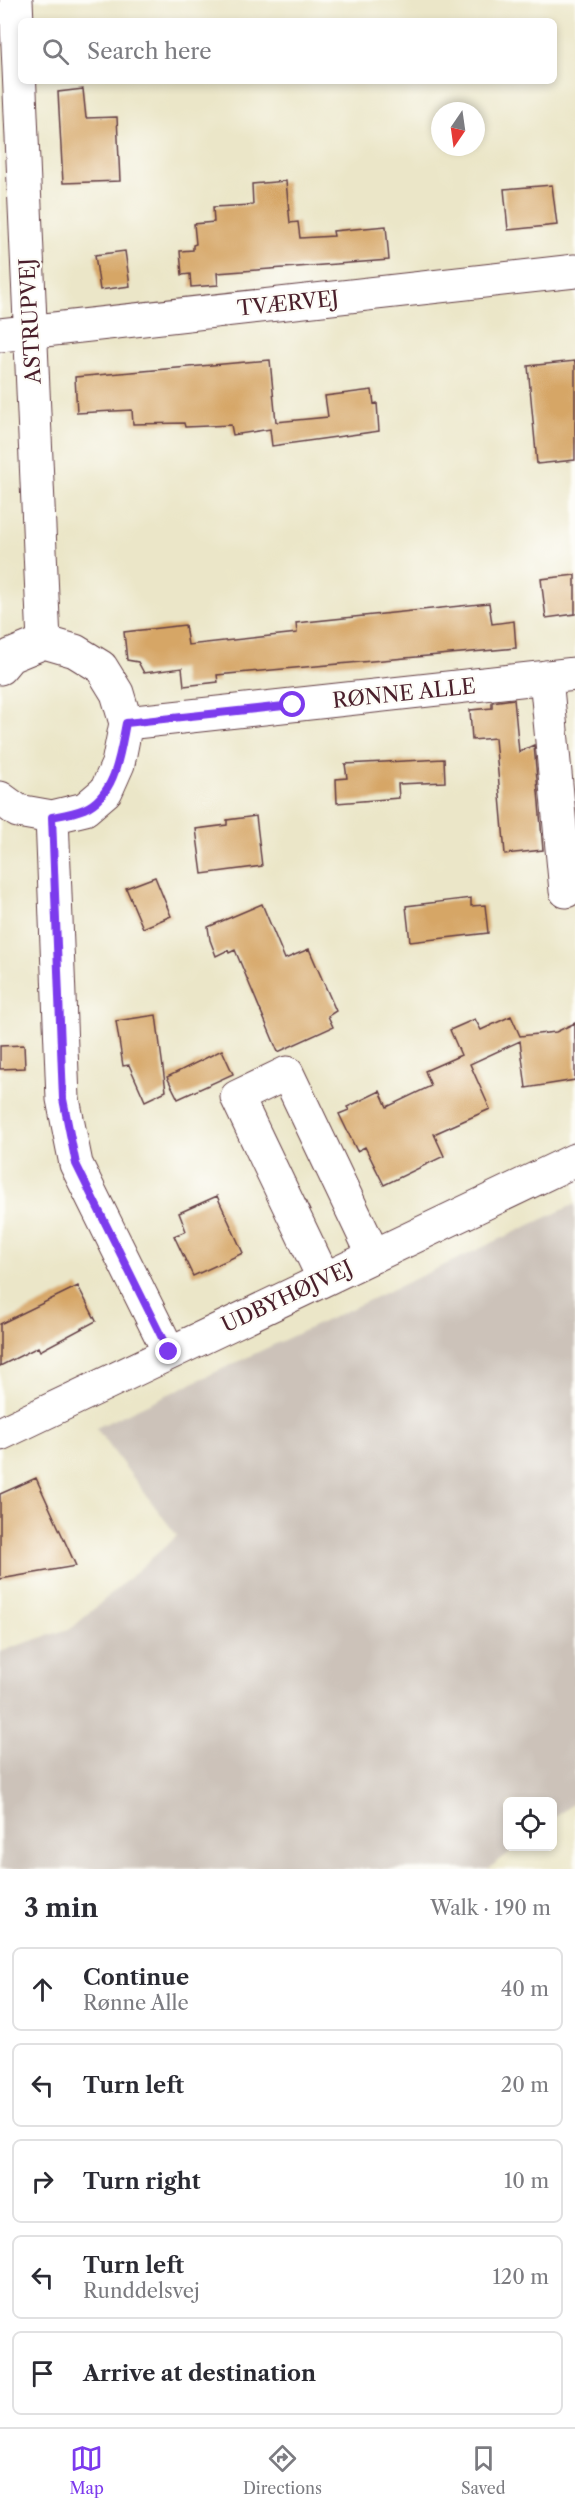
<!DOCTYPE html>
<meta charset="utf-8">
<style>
:root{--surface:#fff;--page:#f7f7f7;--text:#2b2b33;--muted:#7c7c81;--line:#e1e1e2;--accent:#7c3aed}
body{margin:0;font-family:"Libre Caslon Text",serif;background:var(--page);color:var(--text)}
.controls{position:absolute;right:18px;bottom:18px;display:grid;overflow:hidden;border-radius:9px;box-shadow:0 3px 9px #0003}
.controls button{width:54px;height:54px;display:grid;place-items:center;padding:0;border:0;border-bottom:2px solid var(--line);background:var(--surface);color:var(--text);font:30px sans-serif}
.compass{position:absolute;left:431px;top:102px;width:54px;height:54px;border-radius:50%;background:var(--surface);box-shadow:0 3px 9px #0003;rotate:193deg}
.stop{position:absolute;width:18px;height:18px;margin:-14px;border:4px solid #7c3aed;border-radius:50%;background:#fff}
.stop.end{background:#7c3aed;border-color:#fff;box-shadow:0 2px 6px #0008}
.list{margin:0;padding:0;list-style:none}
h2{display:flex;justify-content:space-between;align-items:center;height:78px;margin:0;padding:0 24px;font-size:26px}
h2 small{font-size:20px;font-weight:400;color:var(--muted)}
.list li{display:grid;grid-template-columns:39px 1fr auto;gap:18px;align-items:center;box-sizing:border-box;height:84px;margin:0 12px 12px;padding:0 12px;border:2px solid var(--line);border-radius:9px}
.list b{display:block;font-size:22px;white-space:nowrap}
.list p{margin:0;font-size:20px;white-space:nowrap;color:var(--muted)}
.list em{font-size:20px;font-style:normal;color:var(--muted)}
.icon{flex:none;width:33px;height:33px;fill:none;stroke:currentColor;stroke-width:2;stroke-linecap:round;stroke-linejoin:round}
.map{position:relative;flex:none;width:575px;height:1869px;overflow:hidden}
.search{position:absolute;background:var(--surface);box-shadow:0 3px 9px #0003;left:18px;right:18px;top:18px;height:66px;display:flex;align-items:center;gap:15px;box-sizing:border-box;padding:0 21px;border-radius:9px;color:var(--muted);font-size:22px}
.sheet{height:558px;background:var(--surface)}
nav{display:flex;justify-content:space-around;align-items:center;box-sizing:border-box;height:84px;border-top:2px solid var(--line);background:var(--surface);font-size:16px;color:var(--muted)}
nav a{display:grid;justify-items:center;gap:3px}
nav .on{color:var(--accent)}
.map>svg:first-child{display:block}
</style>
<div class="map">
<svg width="575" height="1869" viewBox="0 0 575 1869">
<rect width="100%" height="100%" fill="#fdfcf7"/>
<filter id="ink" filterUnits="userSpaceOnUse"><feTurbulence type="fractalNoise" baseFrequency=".0167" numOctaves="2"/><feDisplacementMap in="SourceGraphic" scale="12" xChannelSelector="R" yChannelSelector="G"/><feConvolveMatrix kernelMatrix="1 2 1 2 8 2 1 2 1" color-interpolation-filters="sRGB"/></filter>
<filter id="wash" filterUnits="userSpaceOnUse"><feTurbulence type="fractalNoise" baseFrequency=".008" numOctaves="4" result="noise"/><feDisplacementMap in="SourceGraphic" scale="24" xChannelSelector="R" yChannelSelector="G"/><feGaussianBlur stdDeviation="1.35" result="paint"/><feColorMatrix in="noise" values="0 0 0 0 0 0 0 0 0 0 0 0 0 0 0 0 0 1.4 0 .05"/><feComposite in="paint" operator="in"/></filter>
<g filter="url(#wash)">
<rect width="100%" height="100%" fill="#ebe6c8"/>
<path fill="#ccc2b9" d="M 575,1204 L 575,1802 L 553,1819 L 552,1802 L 508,1802 L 508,1846 L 517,1847 L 488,1869 L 0,1869 L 0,1651 L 72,1628 L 177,1536 L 96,1428 Z"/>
<g id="blocks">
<path fill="#d6a666" d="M 83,89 L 86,118 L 117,117 L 120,181 L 63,183 L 58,92 Z
M 286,181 L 290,223 L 298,222 L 300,238 L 334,236 L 333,231 L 386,226 L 389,260 L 217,273 L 218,285 L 191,287 L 190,274 L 182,275 L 180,251 L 193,250 L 193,245 L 196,244 L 194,224 L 214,222 L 213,207 L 253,205 L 252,184 Z
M 552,185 L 557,225 L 508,230 L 504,189 Z
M 125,251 L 130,286 L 100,290 L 95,255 Z
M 270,360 L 276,422 L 328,417 L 325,396 L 372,390 L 374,404 L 377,403 L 379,431 L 272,446 L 270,429 L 233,435 L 231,425 L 185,427 L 184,423 L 133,424 L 132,410 L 77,413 L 75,377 Z
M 575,361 L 575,460 L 537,464 L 528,366 Z
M 575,575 L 575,614 L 546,618 L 541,579 Z
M 489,603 L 492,624 L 514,621 L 516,648 L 217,675 L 218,682 L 184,686 L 182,668 L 144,673 L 138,662 L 127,660 L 124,632 L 185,625 L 188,645 L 297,633 L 296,623 Z
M 514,699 L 519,752 L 534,745 L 543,850 L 505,854 L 495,738 L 472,740 L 470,710 L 492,708 L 492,702 Z
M 444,759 L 445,782 L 398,784 L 399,798 L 337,803 L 336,779 L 347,778 L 345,764 Z
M 256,816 L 262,866 L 202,874 L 196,829 L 227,825 L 227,820 Z
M 155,877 L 171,916 L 143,928 L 126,888 Z
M 471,898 L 471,906 L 485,905 L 488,933 L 410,942 L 406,906 Z
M 262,904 L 285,959 L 309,949 L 336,1011 L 328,1016 L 333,1027 L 278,1052 L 235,950 L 229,953 L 228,950 L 216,956 L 210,940 L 208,927 Z
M 156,1015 L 166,1091 L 145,1101 L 129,1065 L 123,1066 L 116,1021 Z
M 511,1016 L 520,1036 L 556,1032 L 575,1023 L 575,1080 L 526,1088 L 520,1041 L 470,1064 L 490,1109 L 434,1134 L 444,1156 L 384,1185 L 365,1147 L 357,1151 L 339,1114 L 349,1110 L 347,1107 L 380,1091 L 387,1107 L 431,1086 L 425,1071 L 461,1055 L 450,1030 L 475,1019 L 481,1030 Z
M 24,1045 L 25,1068 L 0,1069 L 0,1046 Z
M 222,1050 L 233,1074 L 178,1099 L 167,1077 Z
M 217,1196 L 243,1253 L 193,1276 L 174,1236 L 186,1231 L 179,1213 Z
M 78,1286 L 96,1321 L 40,1351 L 38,1347 L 0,1366 L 0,1324 Z
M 36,1478 L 76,1566 L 0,1579 L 0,1494 Z"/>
</g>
</g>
<g filter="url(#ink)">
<use href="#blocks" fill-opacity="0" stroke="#623d43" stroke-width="1.5"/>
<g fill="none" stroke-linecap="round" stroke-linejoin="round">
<g stroke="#623d43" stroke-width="35">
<path id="minor" d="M 16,0 L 44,642
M 0,335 L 575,271
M 0,668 L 10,656 L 44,642 L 75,651 L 101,667 L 117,693 L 126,723 L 118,764 L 106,791 L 85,809 L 52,817 L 18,811 L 0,798
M 546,677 L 566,891
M 126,723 L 575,674
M 52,817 L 63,1099 L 76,1164 L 169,1352
M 324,1279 L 237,1097 L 287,1073 L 374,1256
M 0,1434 L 575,1160"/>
</g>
<use href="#minor" stroke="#fff" stroke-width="33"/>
</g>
</g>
<g fill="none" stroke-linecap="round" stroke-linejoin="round" filter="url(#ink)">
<path stroke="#7c3aed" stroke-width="8" d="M 169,1352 L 76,1164 L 63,1099 L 52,817 C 62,815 74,813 84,809 C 116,795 120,753 126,723 L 293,705"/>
</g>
<g text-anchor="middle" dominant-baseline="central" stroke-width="4.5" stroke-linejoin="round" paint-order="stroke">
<g font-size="21" fill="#4a1f2b" stroke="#fdfcf7">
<text transform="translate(288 303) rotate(-6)">TVÆRVEJ</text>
<text transform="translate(30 321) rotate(-93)">ASTRUPVEJ</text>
<text transform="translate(404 693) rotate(-6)">RØNNE ALLE</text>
<text transform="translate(287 1296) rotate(-25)">UDBYHØJVEJ</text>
</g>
</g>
</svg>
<div class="controls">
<button><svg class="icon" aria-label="locate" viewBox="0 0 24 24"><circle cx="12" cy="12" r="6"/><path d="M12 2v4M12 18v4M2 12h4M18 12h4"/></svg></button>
</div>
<svg class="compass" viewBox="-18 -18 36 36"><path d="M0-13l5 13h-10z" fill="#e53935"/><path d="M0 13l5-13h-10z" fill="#7c7c81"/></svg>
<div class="stop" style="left:293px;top:705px"></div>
<div class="stop end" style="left:169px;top:1352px"></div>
<div class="search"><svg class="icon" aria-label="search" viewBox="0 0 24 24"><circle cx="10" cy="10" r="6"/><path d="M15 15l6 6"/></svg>Search here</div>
</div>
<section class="sheet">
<h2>3 min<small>Walk · 190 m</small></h2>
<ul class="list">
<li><svg class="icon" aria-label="ahead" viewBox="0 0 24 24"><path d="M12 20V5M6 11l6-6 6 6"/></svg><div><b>Continue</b><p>Rønne Alle</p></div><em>40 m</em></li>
<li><svg class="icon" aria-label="left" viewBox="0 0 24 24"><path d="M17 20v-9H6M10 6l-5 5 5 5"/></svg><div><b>Turn left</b></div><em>20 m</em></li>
<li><svg class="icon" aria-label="right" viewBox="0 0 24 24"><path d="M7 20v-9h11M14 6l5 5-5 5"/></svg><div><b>Turn right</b></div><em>10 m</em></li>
<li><svg class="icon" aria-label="left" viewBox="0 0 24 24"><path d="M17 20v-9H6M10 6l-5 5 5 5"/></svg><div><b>Turn left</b><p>Runddelsvej</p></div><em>120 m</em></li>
<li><svg class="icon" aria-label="arrive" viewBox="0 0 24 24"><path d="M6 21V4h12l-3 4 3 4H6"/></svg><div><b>Arrive at destination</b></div></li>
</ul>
</section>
<nav>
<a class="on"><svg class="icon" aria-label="map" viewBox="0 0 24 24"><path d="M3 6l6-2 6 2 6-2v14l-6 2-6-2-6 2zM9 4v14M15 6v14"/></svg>Map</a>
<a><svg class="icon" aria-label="directions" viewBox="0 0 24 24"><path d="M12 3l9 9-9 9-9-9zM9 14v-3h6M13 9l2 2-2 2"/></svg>Directions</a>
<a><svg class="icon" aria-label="saved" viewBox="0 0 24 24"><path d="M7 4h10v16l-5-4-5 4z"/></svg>Saved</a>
</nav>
